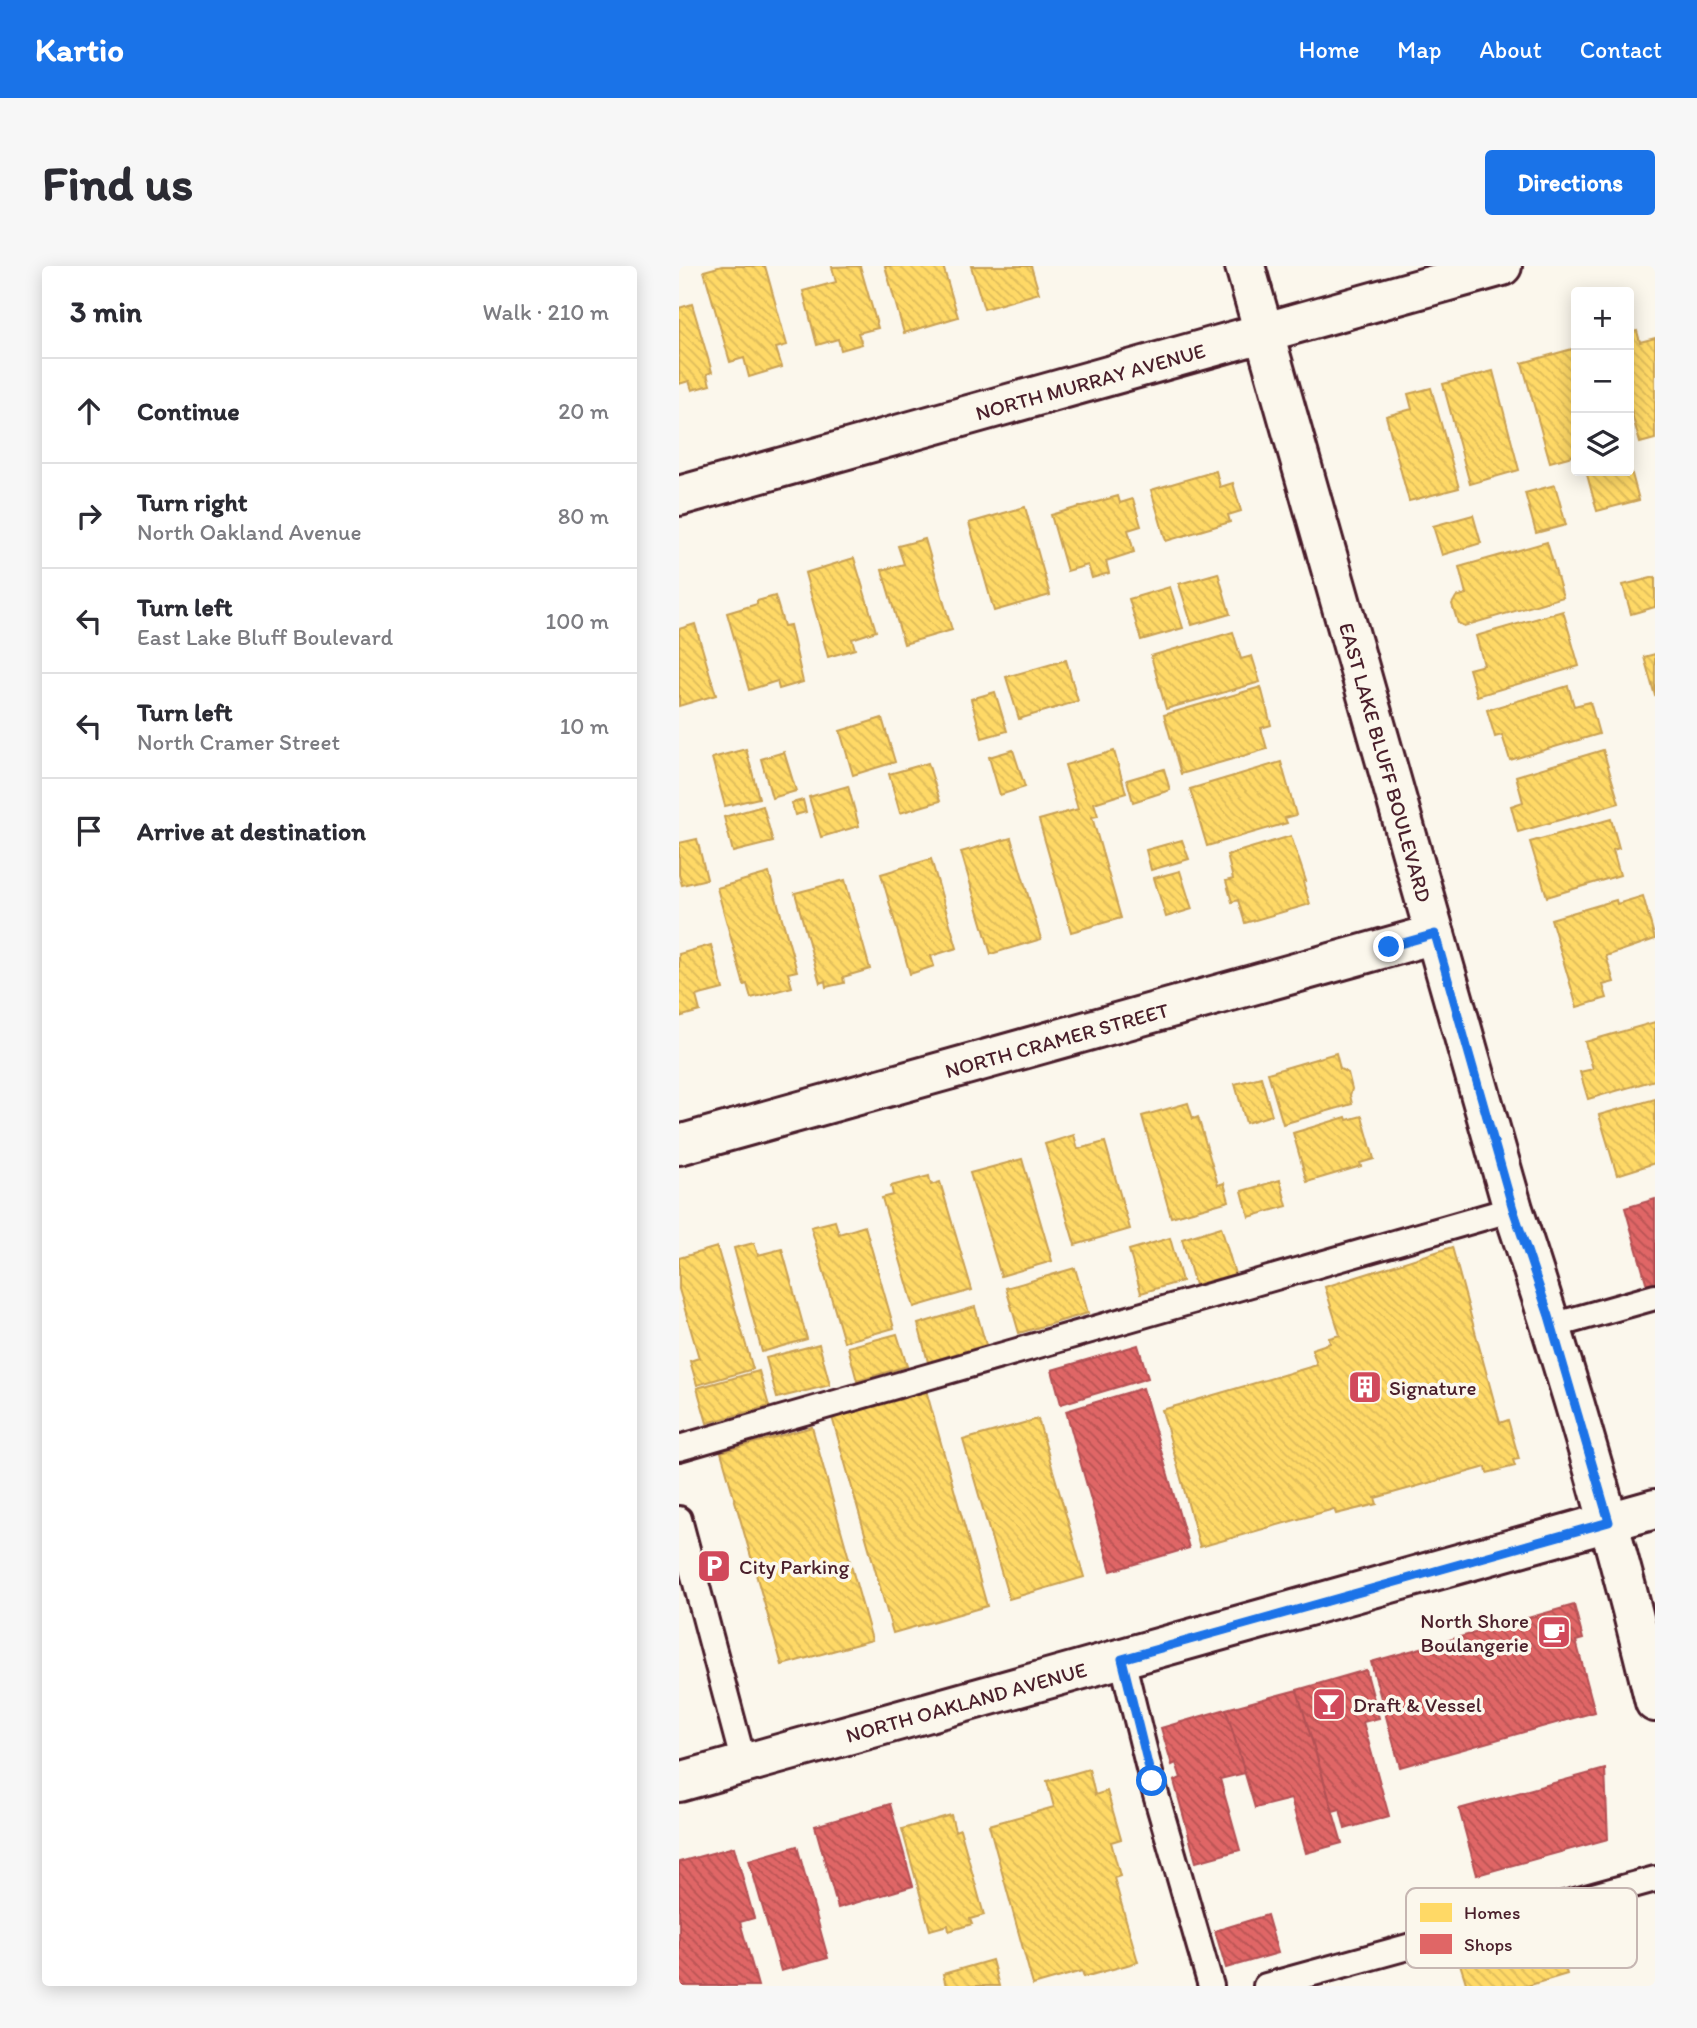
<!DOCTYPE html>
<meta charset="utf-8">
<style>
:root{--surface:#fff;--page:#f7f7f7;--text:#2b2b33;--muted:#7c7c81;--line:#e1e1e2;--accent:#1a73e8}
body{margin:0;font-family:Itim,sans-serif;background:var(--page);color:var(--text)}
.controls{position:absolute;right:21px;top:21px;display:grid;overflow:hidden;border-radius:7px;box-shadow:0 4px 18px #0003}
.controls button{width:63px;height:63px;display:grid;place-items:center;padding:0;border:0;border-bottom:2px solid var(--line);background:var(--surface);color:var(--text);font:35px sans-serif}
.stop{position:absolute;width:21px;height:21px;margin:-16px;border:5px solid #1a73e8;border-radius:50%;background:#fff}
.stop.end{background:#1a73e8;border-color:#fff;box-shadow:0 2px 7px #0008}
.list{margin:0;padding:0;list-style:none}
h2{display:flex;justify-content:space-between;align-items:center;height:91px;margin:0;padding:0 28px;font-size:30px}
h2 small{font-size:23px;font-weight:400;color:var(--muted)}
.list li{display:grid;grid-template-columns:46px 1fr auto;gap:21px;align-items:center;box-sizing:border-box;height:105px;padding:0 28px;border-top:2px solid var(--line)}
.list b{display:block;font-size:26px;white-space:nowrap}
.list p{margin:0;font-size:23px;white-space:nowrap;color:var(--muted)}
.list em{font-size:23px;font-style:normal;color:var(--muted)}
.icon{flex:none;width:38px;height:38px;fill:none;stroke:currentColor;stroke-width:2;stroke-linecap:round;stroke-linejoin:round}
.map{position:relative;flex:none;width:976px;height:1720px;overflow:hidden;border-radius:7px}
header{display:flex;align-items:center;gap:42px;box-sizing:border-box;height:98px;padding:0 35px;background:var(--accent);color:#fff}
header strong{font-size:33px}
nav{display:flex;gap:38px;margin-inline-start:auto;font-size:24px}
.intro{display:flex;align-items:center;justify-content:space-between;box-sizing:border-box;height:168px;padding:0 42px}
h1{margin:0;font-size:49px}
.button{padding:18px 32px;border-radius:7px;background:var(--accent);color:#fff;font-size:24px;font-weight:700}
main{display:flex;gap:42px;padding:0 42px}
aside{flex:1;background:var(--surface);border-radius:7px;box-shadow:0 4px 18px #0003}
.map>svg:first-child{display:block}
</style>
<header>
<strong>Kartio</strong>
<nav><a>Home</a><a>Map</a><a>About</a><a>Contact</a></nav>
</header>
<div class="intro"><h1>Find us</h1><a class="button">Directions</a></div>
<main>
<aside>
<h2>3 min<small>Walk · 210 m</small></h2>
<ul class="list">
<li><svg class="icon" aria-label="ahead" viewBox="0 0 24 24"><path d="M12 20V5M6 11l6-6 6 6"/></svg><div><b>Continue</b></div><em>20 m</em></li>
<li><svg class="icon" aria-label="right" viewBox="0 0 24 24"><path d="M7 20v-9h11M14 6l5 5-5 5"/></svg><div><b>Turn right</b><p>North Oakland Avenue</p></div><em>80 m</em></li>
<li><svg class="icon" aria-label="left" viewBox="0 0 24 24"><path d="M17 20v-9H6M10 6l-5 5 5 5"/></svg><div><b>Turn left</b><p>East Lake Bluff Boulevard</p></div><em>100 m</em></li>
<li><svg class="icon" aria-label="left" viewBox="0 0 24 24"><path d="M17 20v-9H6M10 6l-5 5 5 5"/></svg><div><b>Turn left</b><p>North Cramer Street</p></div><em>10 m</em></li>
<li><svg class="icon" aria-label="arrive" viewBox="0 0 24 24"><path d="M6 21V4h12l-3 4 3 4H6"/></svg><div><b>Arrive at destination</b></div></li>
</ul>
</aside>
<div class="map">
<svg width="976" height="1720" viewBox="0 0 976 1720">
<defs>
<pattern id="homes-back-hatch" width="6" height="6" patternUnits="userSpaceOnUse" patternTransform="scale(1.75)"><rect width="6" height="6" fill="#ffd966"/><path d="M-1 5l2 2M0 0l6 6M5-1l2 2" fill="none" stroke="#dcba59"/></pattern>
<pattern id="shops-back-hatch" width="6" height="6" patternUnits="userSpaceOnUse" patternTransform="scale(1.75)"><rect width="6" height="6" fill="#e06666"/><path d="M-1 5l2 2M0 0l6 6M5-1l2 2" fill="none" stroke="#b85354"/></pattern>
</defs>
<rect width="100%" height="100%" fill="#fbf7ec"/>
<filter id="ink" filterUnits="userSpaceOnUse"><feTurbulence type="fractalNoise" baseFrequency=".0143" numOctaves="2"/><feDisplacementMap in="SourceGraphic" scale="14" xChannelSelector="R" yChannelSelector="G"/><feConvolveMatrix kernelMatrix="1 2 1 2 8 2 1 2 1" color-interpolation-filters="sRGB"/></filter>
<g filter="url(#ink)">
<path fill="url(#homes-back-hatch)" stroke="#c9a154" stroke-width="2" d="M 43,0 L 86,0 L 108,79 L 97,82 L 103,101 L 70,111 L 65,92 L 51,96 L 25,5 Z
M 181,0 L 199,62 L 179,67 L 183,78 L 162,84 L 159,73 L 138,79 L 124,25 L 157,16 L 153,1 Z
M 206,0 L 264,0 L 279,51 L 225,67 Z
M 292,0 L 352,0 L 360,27 L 305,43 Z
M 13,38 L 33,106 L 28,108 L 31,119 L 13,124 L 10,115 L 0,118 L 0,42 Z
M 958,65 L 961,76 L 976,72 L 976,173 L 961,177 L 950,137 L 950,67 Z
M 893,83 L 897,98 L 897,189 L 871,196 L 843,97 Z
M 814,105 L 840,204 L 791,218 L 764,118 Z
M 752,122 L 780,222 L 730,235 L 707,150 L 733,143 L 729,128 Z
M 950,197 L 960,234 L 918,245 L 907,205 L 950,205 Z
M 537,205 L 541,221 L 554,217 L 562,245 L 549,249 L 551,256 L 487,275 L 472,224 Z
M 876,219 L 887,259 L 857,267 L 846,227 Z
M 439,230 L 441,237 L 454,233 L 462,260 L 449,264 L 455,286 L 427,295 L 430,307 L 413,312 L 409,299 L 388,305 L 372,249 Z
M 346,241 L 371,329 L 315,345 L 290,257 Z
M 794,249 L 802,277 L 763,289 L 754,260 Z
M 246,273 L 273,364 L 225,378 L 203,304 L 225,298 L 219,280 Z
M 868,276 L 884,331 L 785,360 L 779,357 L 773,338 L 777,331 L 787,328 L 780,301 Z
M 175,292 L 197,365 L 173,373 L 176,383 L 149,391 L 126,307 Z
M 539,307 L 551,348 L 513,359 L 500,318 Z
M 976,311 L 976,341 L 952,348 L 944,319 Z
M 491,321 L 504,362 L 462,374 L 450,333 Z
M 96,330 L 105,360 L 111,359 L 124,416 L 100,423 L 98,415 L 70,424 L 48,347 L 78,338 L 78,335 Z
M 884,345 L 900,400 L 798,430 L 790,403 L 805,399 L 797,370 Z
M 16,358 L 37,429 L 0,440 L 0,363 Z
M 554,366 L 562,393 L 573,390 L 581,416 L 487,443 L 472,390 Z
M 976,388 L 976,430 L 965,391 Z
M 387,394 L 399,435 L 340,453 L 327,411 Z
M 889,420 L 895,440 L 911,436 L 920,468 L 831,494 L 823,469 L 816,471 L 808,444 Z
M 582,421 L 592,459 L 582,462 L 588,483 L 502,508 L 485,449 Z
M 316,426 L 328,465 L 303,472 L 292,433 Z
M 203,452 L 216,496 L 174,509 L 161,465 Z
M 67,483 L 80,532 L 46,540 L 33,492 Z
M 334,484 L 346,521 L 321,529 L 310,491 Z
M 924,484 L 940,537 L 839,566 L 832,540 L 844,536 L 837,510 Z
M 435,485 L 447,527 L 415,537 L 419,550 L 413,551 L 442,652 L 392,666 L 360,554 L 399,543 L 386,499 Z
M 105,486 L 117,525 L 93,532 L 82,493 Z
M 602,496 L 617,549 L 606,552 L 608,557 L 528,580 L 511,523 Z
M 249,497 L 261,535 L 221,547 L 210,508 Z
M 485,503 L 491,524 L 454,536 L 448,514 Z
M 169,520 L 180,560 L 142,571 L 130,531 Z
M 124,534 L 127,546 L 116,549 L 113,537 Z
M 84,540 L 94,576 L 54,586 L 45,551 Z
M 932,553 L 940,582 L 934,584 L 941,609 L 868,631 L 851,576 Z
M 612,570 L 627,615 L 624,616 L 631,638 L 566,657 L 559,634 L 553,636 L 547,615 L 554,613 L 548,589 Z
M 332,572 L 362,673 L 312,688 L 282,586 Z
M 18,573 L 28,613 L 3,619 L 0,609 L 0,577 Z
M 503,574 L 510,593 L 472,604 L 467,584 Z
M 252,593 L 278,682 L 252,690 L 255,700 L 231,708 L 202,608 Z
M 501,605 L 513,643 L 487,651 L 475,612 Z
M 90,607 L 118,705 L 109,707 L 113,721 L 72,732 L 68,718 L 65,719 L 38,622 Z
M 166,614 L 191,703 L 164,711 L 165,717 L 147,721 L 146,715 L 141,717 L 116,627 Z
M 964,630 L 976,673 L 927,690 L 935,716 L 924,719 L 928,732 L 898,741 L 872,653 L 937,634 L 938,638 Z
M 32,679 L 44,723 L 17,730 L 21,745 L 0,751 L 0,688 Z
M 976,756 L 976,814 L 909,833 L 901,806 L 914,803 L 906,776 Z
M 657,787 L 661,803 L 669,807 L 673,823 L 671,829 L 673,838 L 604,858 L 589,807 Z
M 582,811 L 593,849 L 567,857 L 556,818 Z
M 976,833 L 976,897 L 938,909 L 920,849 Z
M 509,837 L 514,853 L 519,851 L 539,919 L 545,917 L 550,935 L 492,951 L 463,850 Z
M 683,850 L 695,893 L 681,897 L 682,900 L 628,916 L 614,867 L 667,851 L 668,854 Z
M 395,869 L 399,883 L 426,876 L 451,963 L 396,979 L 366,878 Z
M 343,893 L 373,995 L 322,1010 L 291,907 Z
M 250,910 L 252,919 L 261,916 L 293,1024 L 235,1041 L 203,932 L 214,929 L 212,920 Z
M 601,914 L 608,940 L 570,951 L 563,925 Z
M 156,955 L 160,968 L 186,960 L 215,1062 L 165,1076 L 132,961 Z
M 542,961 L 556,1008 L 516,1019 L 503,973 Z
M 491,972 L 503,1015 L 462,1027 L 450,984 Z
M 75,977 L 79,989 L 103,983 L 128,1073 L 83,1086 L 55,982 Z
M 38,981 L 74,1103 L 18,1119 L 11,1095 L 20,1092 L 0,1023 L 0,992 Z
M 773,981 L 821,1157 L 829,1154 L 840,1193 L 834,1194 L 836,1200 L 808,1207 L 807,1201 L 696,1232 L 698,1238 L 657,1248 L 655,1243 L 521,1281 L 483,1144 L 638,1099 L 633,1083 L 651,1077 L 650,1072 L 661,1069 L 646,1021 Z
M 396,1002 L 409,1047 L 340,1067 L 327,1022 Z
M 296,1041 L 307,1079 L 249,1096 L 239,1058 Z
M 218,1068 L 228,1100 L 178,1115 L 169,1081 Z
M 140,1078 L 151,1119 L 98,1132 L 87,1092 Z
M 80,1105 L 90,1140 L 28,1157 L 18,1122 Z
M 247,1124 L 308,1340 L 214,1367 L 153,1151 Z
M 359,1153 L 405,1311 L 330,1333 L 284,1174 Z
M 133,1161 L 193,1374 L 103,1399 L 42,1186 Z
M 410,1503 L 416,1529 L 428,1525 L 442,1573 L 432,1576 L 441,1610 L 435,1612 L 459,1696 L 405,1711 L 403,1705 L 354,1719 L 310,1559 L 375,1541 L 368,1515 Z
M 272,1549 L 276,1565 L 281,1563 L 305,1649 L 291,1653 L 293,1658 L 270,1665 L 269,1659 L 251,1664 L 223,1563 Z
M 859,1661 L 867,1689 L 881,1684 L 888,1708 L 848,1720 L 788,1720 L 777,1685 Z
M 313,1694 L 320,1720 L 267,1720 L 264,1708 Z"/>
<path fill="url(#shops-back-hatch)" stroke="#b35154" stroke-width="2" d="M 976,933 L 976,1021 L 969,1023 L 946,942 Z
M 459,1079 L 469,1112 L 382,1138 L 373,1104 Z
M 464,1122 L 510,1282 L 432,1305 L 387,1145 Z
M 895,1339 L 904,1373 L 897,1375 L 916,1446 L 721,1501 L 692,1396 Z
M 687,1404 L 700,1452 L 684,1456 L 710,1550 L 666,1563 L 661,1543 L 654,1545 L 618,1424 Z
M 618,1424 L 663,1577 L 627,1587 L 612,1533 L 576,1542 L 547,1443 Z
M 547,1443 L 566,1507 L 541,1513 L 561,1584 L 517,1596 L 495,1515 L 502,1512 L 497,1497 L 493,1499 L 482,1462 Z
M 926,1503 L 929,1573 L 798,1609 L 780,1543 Z
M 211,1538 L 234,1620 L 159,1642 L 136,1560 Z
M 118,1580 L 149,1692 L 102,1705 L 70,1594 Z
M 55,1581 L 75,1652 L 61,1656 L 79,1720 L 0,1720 L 0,1596 Z
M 588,1649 L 599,1687 L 547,1702 L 536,1665 Z"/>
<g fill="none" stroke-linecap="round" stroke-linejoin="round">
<g stroke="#4a1f2b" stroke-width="30">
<path id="service" d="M 873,1060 L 976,1031
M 0,1182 L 834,943
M 0,1253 L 65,1498
M 443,1393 L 473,1515 L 532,1720
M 587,1720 L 976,1613"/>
</g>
<g stroke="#4a1f2b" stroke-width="44">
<g id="minor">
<path id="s1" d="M 566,0 L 834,943 C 888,1105 936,1270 976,1436"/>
<path id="s2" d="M 0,230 L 823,0"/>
<path id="s3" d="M 0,879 L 756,668"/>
</g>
</g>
<g stroke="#4a1f2b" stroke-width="44">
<g id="secondary">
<path id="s4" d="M 0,1516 L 976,1243"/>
</g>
</g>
<use href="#service" stroke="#fbf7ec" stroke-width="24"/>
<use href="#minor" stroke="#fbf7ec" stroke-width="38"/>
<use href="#secondary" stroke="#fbf7ec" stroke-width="38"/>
</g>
</g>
<g fill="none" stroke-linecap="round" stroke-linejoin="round" filter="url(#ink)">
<path stroke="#1a73e8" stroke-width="9" d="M 473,1515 L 443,1393 L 930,1256 L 870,1050 L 834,943 L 756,668 L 710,681"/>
</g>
<defs>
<g id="building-square" transform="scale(1.75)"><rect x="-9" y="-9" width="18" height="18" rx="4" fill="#d1495b" stroke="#fbf7ec"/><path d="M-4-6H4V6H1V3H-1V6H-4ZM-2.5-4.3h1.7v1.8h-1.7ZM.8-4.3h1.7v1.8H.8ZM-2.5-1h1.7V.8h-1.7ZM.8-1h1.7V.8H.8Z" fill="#fff"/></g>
<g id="parking-square" transform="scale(1.75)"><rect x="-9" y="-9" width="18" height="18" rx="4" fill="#d1495b" stroke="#fbf7ec"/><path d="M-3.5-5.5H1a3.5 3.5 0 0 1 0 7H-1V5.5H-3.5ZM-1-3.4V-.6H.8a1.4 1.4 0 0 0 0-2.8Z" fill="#fff"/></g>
<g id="cafe-square" transform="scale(1.75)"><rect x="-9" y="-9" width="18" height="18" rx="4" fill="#d1495b" stroke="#fbf7ec"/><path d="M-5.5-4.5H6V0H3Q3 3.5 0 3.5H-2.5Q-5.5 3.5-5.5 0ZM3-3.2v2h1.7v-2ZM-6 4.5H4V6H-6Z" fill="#fff"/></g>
<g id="bar-square" transform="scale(1.75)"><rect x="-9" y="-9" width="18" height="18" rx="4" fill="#d1495b" stroke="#fbf7ec"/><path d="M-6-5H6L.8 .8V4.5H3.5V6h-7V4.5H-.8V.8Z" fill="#fff"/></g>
</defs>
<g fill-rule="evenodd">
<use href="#building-square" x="686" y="1121"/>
<use href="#parking-square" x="35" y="1300"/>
<use href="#cafe-square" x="875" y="1366"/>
<use href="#bar-square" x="650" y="1438"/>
</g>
<g text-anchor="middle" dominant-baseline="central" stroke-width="7" stroke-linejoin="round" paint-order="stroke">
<g font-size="21" fill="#4a1f2b" stroke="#fbf7ec">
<text stroke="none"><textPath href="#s2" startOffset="427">NORTH MURRAY AVENUE</textPath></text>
<text stroke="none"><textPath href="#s1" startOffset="516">EAST LAKE BLUFF BOULEVARD</textPath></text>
<text stroke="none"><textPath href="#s3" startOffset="392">NORTH CRAMER STREET</textPath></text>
<text stroke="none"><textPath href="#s4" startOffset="298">NORTH OAKLAND AVENUE</textPath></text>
</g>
<g font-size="21" fill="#4a1f2b" stroke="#fbf7ec" text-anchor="start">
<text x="710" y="1121">Signature</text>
<text x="60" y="1300">City Parking</text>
<text x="850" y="1354" text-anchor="end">North Shore<tspan x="850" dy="24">Boulangerie</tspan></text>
<text x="674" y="1438">Draft &amp; Vessel</text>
</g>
</g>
<rect x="727" y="1622" width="231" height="80" rx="10" fill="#fbf7ec" stroke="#c6b6b2" stroke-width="2"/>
<rect x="741" y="1637" width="32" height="19" fill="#ffd966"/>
<rect x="741" y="1668" width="32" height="20" fill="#e06666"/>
<g font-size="19" fill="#4a1f2b">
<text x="785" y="1653">Homes</text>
<text x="785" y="1685">Shops</text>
</g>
</svg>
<div class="controls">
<button>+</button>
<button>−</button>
<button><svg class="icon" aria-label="layers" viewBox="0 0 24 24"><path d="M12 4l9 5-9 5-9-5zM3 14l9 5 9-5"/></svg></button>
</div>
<div class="stop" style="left:473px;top:1515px"></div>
<div class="stop end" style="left:710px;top:681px"></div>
</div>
</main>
